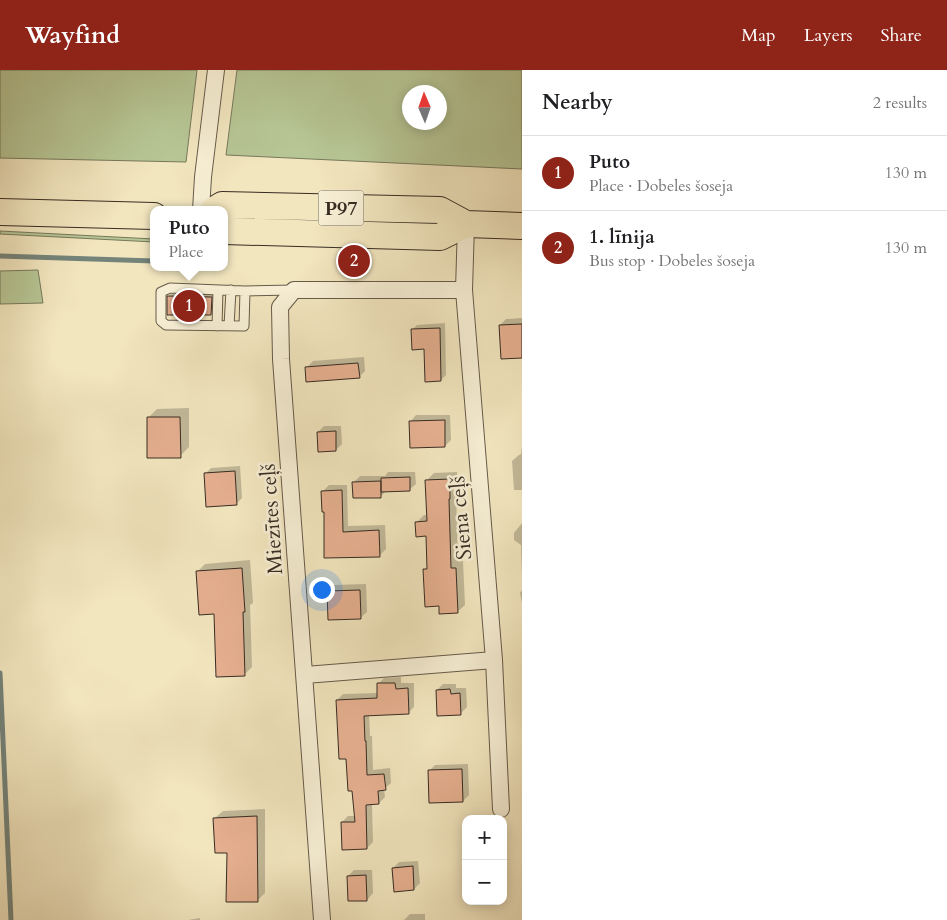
<!DOCTYPE html>
<meta charset="utf-8">
<style>
:root{--surface:#fff;--page:#f6f6f6;--text:#202124;--muted:#757577;--line:#e0e0e0;--accent:#8f2418}
body{margin:0;font-family:Cardo,serif;background:var(--page);color:var(--text)}
.controls{position:absolute;right:15px;bottom:15px;display:grid;overflow:hidden;border-radius:10px;box-shadow:0 2px 12px #0003}
.controls button{width:45px;height:45px;display:grid;place-items:center;padding:0;border:0;border-bottom:1px solid var(--line);background:var(--surface);color:var(--text);font:25px sans-serif}
.compass{position:absolute;left:402px;top:15px;width:45px;height:45px;border-radius:50%;background:var(--surface);box-shadow:0 2px 12px #0003;rotate:358deg}
.you{position:absolute;left:321px;top:519px;width:18px;height:18px;margin:-12px;border:4px solid #fff;border-radius:50%;background:#1a73e8;box-shadow:0 0 0 8px #1a73e833}
.badge{display:grid;place-items:center;width:32px;height:32px;border-radius:50%;background:var(--accent);color:#fff;font-size:16px;font-weight:700}
.pin{position:absolute;translate:-50% -50%;border:2px solid #fff;box-shadow:0 1px 5px #0006}
.popup{position:absolute;left:150px;top:136px;width:78px;height:65px;box-sizing:border-box;display:grid;place-content:center;border-radius:10px;background:var(--surface);filter:drop-shadow(0 1px 4px #0005);font-size:16px;white-space:nowrap;color:var(--muted)}
.popup b{font-size:19px;color:var(--text)}
.popup::after{content:'';position:absolute;left:50%;top:100%;margin-left:-10px;border:10px solid transparent;border-top-color:var(--surface)}
.list{margin:0;padding:0;list-style:none}
h2{display:flex;justify-content:space-between;align-items:center;height:65px;margin:0;padding:0 20px;font-size:21px}
h2 small{font-size:16px;font-weight:400;color:var(--muted)}
.list li{display:grid;grid-template-columns:32px 1fr auto;gap:15px;align-items:center;box-sizing:border-box;height:75px;padding:0 20px;border-top:1px solid var(--line)}
.list b{display:block;font-size:19px;white-space:nowrap}
.list p{margin:0;font-size:16px;white-space:nowrap;color:var(--muted)}
.list em{font-size:16px;font-style:normal;color:var(--muted)}
.map{position:relative;flex:none;width:522px;height:850px;overflow:hidden}
header{display:flex;align-items:center;gap:30px;box-sizing:border-box;height:70px;padding:0 25px;background:var(--accent);color:#fff}
header strong{font-size:24px}
nav{display:flex;gap:28px;margin-inline-start:auto;font-size:18px}
main{display:flex}
aside{flex:1;background:var(--surface)}
.map>svg:first-child{display:block}
</style>
<header>
<strong>Wayfind</strong>
<nav><a>Map</a><a>Layers</a><a>Share</a></nav>
</header>
<main>
<div class="map">
<svg width="522" height="850" viewBox="0 0 522 850">
<rect width="100%" height="100%" fill="#f2e6bf"/>
<filter id="stains"><feTurbulence type="fractalNoise" baseFrequency=".004" numOctaves="4"/><feColorMatrix values="0 0 0 0 .2 0 0 0 0 .09 0 0 0 0 .02 0 0 0 .5 -.17"/></filter>
<radialGradient id="worn" r=".72"><stop offset=".6" stop-color="#630" stop-opacity="0"/><stop offset="1" stop-color="#630" stop-opacity=".3"/></radialGradient>
<path fill="#b7c695" stroke="#77795c" fill-rule="evenodd" d="M 0,0 L 197,0 L 186,92 L 0,88 Z
M 237,0 L 522,0 L 522,99 L 226,85 ZM 410,22 L 440,22 L 440,52 L 410,52 Z
M 0,161 L 154,169 L 154,172 L 0,164 Z
M 38,200 L 43,233 L 0,234 L 0,201 Z"/>
<path fill="#0003" d="M 171,224 L 214,224 L 213,241 L 211,244 L 168,227 Z
M 522,248 L 522,287 L 500,255 L 506,249 Z
M 445,253 L 446,305 L 441,310 L 425,278 L 412,260 L 417,255 Z
M 364,287 L 365,301 L 359,307 L 307,297 L 313,291 Z
M 189,338 L 189,377 L 180,386 L 148,348 L 157,339 Z
M 416,345 L 450,345 L 451,370 L 445,376 L 410,352 Z
M 324,356 L 341,356 L 342,374 L 336,380 L 318,362 Z
M 522,376 L 522,420 L 514,420 L 512,391 L 519,385 L 521,384 Z
M 240,396 L 242,428 L 236,434 L 205,404 L 211,398 Z
M 388,402 L 415,402 L 416,414 L 409,420 L 387,420 L 381,426 L 354,412 L 360,406 L 385,406 Z
M 457,402 L 457,421 L 456,422 L 458,491 L 463,491 L 465,535 L 457,542 L 440,535 L 425,500 L 428,496 L 427,465 L 417,452 L 424,445 L 428,445 L 427,410 L 434,403 Z
M 329,415 L 347,415 L 348,456 L 385,455 L 386,479 L 380,485 L 325,487 L 325,441 L 323,421 Z
M 522,453 L 522,507 L 521,475 L 514,470 L 514,463 Z
M 250,490 L 253,533 L 250,535 L 252,597 L 244,605 L 197,502 L 205,494 Z
M 366,514 L 367,542 L 360,548 L 328,521 L 334,515 Z
M 522,520 L 522,533 L 520,523 Z
M 401,607 L 401,613 L 414,613 L 414,637 L 408,643 L 369,644 L 370,666 L 372,666 L 373,700 L 390,698 L 391,713 L 384,719 L 385,727 L 379,733 L 372,734 L 373,772 L 367,778 L 342,752 L 348,746 L 356,746 L 337,630 L 343,624 L 378,623 L 378,614 L 384,608 Z
M 443,614 L 456,614 L 456,618 L 466,618 L 467,637 L 461,643 L 437,620 Z
M 468,694 L 469,725 L 463,731 L 429,701 L 435,695 Z
M 265,739 L 265,823 L 257,831 L 228,781 L 215,748 L 223,741 Z
M 418,791 L 420,813 L 414,819 L 393,798 L 399,792 Z
M 354,800 L 372,800 L 373,823 L 367,830 L 348,806 Z
M 410,844 L 425,844 L 425,850 L 404,850 Z
M 200,848 L 200,850 L 188,850 Z"/>
<g fill="none" stroke-linecap="round" stroke-linejoin="round">
<path stroke="#74847b" stroke-width="5" d="M 0,186 L 154,191
M 0,603 L 11,850"/>
</g>
<path fill="#e6b090" stroke="#372c23" d="M 167,226 L 212,227 L 211,245 L 167,245 Z
M 522,254 L 522,288 L 501,289 L 499,255 Z
M 440,258 L 441,311 L 425,312 L 424,279 L 412,280 L 411,259 Z
M 358,293 L 360,308 L 306,312 L 305,297 Z
M 147,347 L 180,347 L 181,388 L 147,388 Z
M 445,350 L 445,377 L 410,378 L 409,351 Z
M 336,361 L 336,381 L 318,382 L 317,362 Z
M 235,401 L 237,435 L 206,437 L 204,403 Z
M 410,407 L 410,421 L 381,422 L 381,408 Z
M 450,409 L 450,429 L 449,429 L 451,498 L 456,498 L 458,543 L 439,544 L 439,536 L 425,537 L 423,499 L 427,499 L 426,466 L 416,467 L 415,452 L 427,451 L 425,410 Z
M 381,411 L 381,428 L 353,428 L 352,412 Z
M 342,420 L 343,462 L 379,460 L 380,487 L 324,488 L 324,442 L 322,442 L 321,421 Z
M 242,498 L 245,542 L 243,542 L 245,606 L 216,607 L 214,544 L 199,545 L 196,501 Z
M 360,520 L 361,549 L 328,550 L 327,521 Z
M 377,613 L 395,613 L 396,619 L 408,618 L 409,644 L 364,646 L 365,671 L 366,671 L 367,705 L 384,704 L 386,720 L 378,721 L 379,734 L 366,735 L 367,779 L 342,780 L 341,752 L 355,752 L 352,721 L 348,721 L 346,689 L 339,689 L 336,630 L 377,628 Z
M 450,619 L 451,624 L 460,623 L 461,645 L 437,646 L 436,620 Z
M 462,699 L 463,732 L 429,733 L 428,700 Z
M 257,746 L 258,832 L 226,832 L 227,783 L 215,783 L 213,748 Z
M 413,796 L 414,820 L 394,822 L 392,798 Z
M 366,805 L 367,831 L 348,831 L 347,806 Z"/>
<g fill="none" stroke-linecap="round" stroke-linejoin="round">
<g stroke="#665a4a" stroke-width="11">
<path id="service" d="M 245,221 L 244,256 L 166,255 L 161,251 L 161,222 L 170,218 L 245,221 L 294,220
M 217,256 L 218,220
M 229,256 L 231,220"/>
</g>
<g stroke="#665a4a" stroke-width="18">
<path id="minor" d="M 201,140 L 203,107 L 216,0
M 466,154 L 464,220 L 494,590 L 501,739
M 305,605 L 494,590
M 322,850 L 281,289 L 280,237 L 294,220 L 464,220"/>
</g>
<g stroke="#372c23" stroke-width="28">
<path id="primary" d="M 214,140 L 222,135 L 440,140 L 466,154
M 0,142 L 154,146
M 224,161 L 440,167 L 466,154 L 522,156"/>
</g>
<use href="#service" stroke="#f7efd5" stroke-width="9"/>
<use href="#minor" stroke="#f7efd5" stroke-width="16"/>
<use href="#primary" stroke="#f2e6bf" stroke-width="26"/>
</g>
<g text-anchor="middle" dominant-baseline="central" stroke-width="5" stroke-linejoin="round" paint-order="stroke">
<rect fill="#f7efd5" stroke="#716658" stroke-width="1" x="318.5" y="120.5" width="45" height="35" rx="4"/>
<g font-size="20" font-weight="bold" fill="#372c23">
<text x="341" y="138">P97</text>
</g>
<g font-size="21" fill="#372c23" stroke="#f7efd5">
<text transform="translate(461 448) rotate(-95)">Siena ceļš</text>
<text transform="translate(272 449) rotate(-94)">Miezītes ceļš</text>
</g>
</g>
<rect width="100%" height="100%" filter="url(#stains)"/>
<rect width="100%" height="100%" fill="url(#worn)"/>
</svg>
<div class="controls">
<button>+</button>
<button>−</button>
</div>
<svg class="compass" viewBox="-18 -18 36 36"><path d="M0-13l5 13h-10z" fill="#e53935"/><path d="M0 13l5-13h-10z" fill="#757577"/></svg>
<div class="you"></div>
<div class="pin badge" style="left:189px;top:236px">1</div>
<div class="popup"><b>Puto</b>Place</div>
<div class="pin badge" style="left:354px;top:191px">2</div>
</div>
<aside>
<h2>Nearby<small>2 results</small></h2>
<ul class="list">
<li><span class="badge">1</span><div><b>Puto</b><p>Place · Dobeles šoseja</p></div><em>130 m</em></li>
<li><span class="badge">2</span><div><b>1. līnija</b><p>Bus stop · Dobeles šoseja</p></div><em>130 m</em></li>
</ul>
</aside>
</main>
